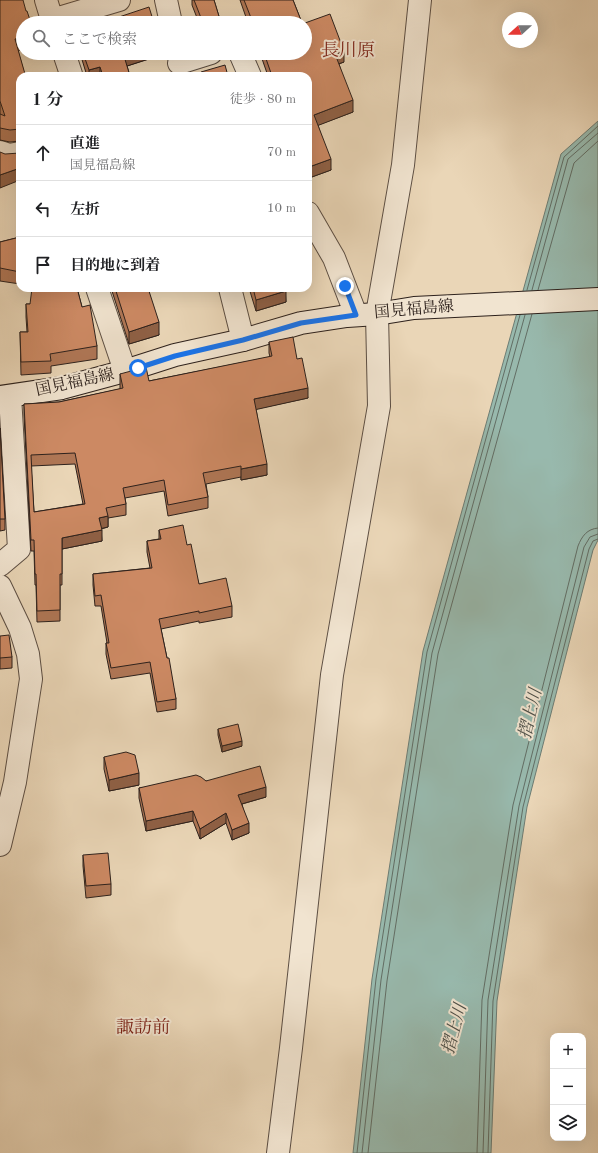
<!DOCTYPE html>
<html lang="ja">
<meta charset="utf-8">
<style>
:root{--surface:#fff;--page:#f6f6f6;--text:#202124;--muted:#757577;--line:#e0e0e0}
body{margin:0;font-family:"Old Standard TT","Noto Serif JP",serif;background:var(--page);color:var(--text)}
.controls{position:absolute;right:12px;bottom:12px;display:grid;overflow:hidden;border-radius:8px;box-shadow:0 4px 16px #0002}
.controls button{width:36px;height:36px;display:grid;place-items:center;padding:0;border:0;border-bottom:1px solid var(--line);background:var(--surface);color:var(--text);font:20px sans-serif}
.compass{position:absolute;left:502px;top:12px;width:36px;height:36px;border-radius:50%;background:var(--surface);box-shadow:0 4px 16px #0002;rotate:249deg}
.stop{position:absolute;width:12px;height:12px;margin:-9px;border:3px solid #1a73e8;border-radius:50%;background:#fff}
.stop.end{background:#1a73e8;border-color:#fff;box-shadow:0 1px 4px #0008}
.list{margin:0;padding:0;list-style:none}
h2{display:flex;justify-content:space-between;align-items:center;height:52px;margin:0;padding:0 16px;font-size:17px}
h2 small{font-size:13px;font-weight:400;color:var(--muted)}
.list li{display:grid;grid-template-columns:26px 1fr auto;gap:12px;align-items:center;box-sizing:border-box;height:56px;padding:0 16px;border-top:1px solid var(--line)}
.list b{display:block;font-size:15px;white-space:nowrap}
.list p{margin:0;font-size:13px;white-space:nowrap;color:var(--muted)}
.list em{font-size:13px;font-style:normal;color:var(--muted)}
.icon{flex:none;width:22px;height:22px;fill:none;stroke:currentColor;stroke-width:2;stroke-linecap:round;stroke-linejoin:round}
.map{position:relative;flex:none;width:598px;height:1153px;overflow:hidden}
.search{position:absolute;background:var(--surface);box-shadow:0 4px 16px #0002;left:16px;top:16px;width:296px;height:44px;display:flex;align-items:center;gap:10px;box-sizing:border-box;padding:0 14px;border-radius:22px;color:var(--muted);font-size:15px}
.panel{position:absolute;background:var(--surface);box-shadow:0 4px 16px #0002;left:16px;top:72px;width:296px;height:220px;border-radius:12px}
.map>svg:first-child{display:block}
</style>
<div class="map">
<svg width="598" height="1153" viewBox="0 0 598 1153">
<rect width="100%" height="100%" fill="#ead6b7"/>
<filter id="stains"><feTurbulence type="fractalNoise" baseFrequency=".005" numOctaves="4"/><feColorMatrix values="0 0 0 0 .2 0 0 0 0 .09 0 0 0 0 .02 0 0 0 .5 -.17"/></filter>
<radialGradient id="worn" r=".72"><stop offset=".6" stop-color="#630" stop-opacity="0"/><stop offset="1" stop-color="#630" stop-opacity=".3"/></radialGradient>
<path fill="#98b9ad" stroke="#6d7c73" d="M 598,121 L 598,540 L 593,550 L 527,807 L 497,1001 L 491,1153 L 353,1153 L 372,979 L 423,651 L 561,154 Z"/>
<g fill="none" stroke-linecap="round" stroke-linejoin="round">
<path stroke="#626d64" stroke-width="1" d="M 527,290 L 564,157 L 598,126
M 532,290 L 568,159 L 598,133
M 538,290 L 574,163 L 598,141
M 357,1153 L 376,979 L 427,652 L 520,315
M 362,1153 L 381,980 L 432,653 L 525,315
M 368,1153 L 387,981 L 438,654 L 532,314
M 477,1153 L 482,1000 L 513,805 L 578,546 C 582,536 587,529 598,528
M 483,1153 L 488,1000 L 519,806 L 584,547 L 590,537 L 598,534
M 488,1153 L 493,1001 L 523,807 L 589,549 L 593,541 L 598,539"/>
<g stroke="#5c4e43" stroke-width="24">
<path id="minor" d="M 46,0 L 53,23
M 166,0 L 171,23
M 52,20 L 119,0
M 64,53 L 71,74 L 70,76
M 240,53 L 250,76
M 179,63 L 211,53
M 0,152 L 9,155 L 20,153
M 308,213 L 334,258 L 356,315
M 97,288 L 125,371
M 230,288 L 243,340
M 0,565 L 19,549 L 10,396
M 0,586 L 20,628 L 28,654 L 31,679 L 15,782 L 0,845
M 278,1153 L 291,1048 L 332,675 L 379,406 L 377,314 L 403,165 L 420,0"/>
</g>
<g stroke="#2d211c" stroke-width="24">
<path id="secondary" d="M 0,397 L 62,388 L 125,371 L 175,355 L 243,340 L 301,323 L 347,316 L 377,314 L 414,308 L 598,299"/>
</g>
<use href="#minor" stroke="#f1e4d0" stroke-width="22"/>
<use href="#secondary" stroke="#f1e4d0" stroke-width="22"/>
</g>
<path fill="#af7655" stroke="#2d211c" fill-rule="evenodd" d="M 0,0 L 18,51 L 25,76 L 20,76 L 20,141 L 10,142 L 0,140 Z
M 192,0 L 214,0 L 221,23 L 199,23 L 192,5 Z
M 240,0 L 293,0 L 302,23 L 248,23 Z
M 80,53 L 161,53 L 161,55 L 127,66 L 130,76 L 87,76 Z
M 260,53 L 305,53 L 344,62 L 339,64 L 353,112 L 318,125 L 331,170 L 309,178 L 308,176 L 308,76 L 268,76 Z
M 20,237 L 20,284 L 0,281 L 0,242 Z
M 77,288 L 82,307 L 97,346 L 97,359 L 51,366 L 51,373 L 21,375 L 20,332 L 27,332 L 26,317 L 26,304 L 30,304 Z
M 111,288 L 148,288 L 159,335 L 129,344 Z
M 249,288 L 285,288 L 286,302 L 256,311 Z
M 269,342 L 297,359 L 308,398 L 256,409 L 267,475 L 241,480 L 241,477 L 206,484 L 208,497 L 208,508 L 168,516 L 164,491 L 125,498 L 126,504 L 126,515 L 108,518 L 108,527 L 101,529 L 102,541 L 62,549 L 62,585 L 60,585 L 60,621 L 37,622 L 36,585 L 35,585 L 34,551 L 31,551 L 24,415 L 24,404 L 59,402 L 120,389 L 120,374 L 149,381 L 270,357 L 269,353 ZM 75,464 L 83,504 L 34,512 L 31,466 Z
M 0,428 L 5,519 L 5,530 L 0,531 Z
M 159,530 L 187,545 L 199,584 L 232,606 L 232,617 L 199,623 L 199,621 L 161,629 L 167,658 L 176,699 L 176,709 L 157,712 L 150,673 L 111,679 L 106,654 L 106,643 L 107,643 L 101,606 L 95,606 L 93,585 L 93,574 L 150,568 L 147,552 L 147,541 L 159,539 Z
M 0,636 L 12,657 L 12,668 L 0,669 Z
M 218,729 L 242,746 L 222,752 L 218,735 Z
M 104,757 L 139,785 L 109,791 L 104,769 Z
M 206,781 L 266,797 L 242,804 L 249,833 L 232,840 L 226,823 L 200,839 L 193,821 L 146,831 L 139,798 L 139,788 Z
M 83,855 L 111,884 L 111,895 L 86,898 L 83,866 Z"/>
<path fill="#8f6045" stroke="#2d211c" d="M 23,37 L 23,49 L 15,52 L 15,39 Z
M 344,51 L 344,62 L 335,65 L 335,54 Z
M 133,53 L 161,53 L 161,55 L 124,67 L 124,56 Z
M 100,67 L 100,76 L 89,76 L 89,70 Z
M 353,100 L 353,112 L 314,127 L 314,115 Z
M 331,159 L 331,170 L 309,178 L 309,167 Z
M 20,168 L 20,180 L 0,188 L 0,175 Z
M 286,291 L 286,302 L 256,311 L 256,300 Z
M 159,322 L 159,335 L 129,344 L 129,332 Z
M 308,388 L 308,398 L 254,410 L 254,399 Z
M 267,464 L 267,475 L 241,480 L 241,469 Z
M 108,516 L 108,527 L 99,529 L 99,518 Z
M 102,530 L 102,541 L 62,549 L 62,538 Z
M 242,741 L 242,746 L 222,752 L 222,746 Z
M 139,773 L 139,785 L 109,791 L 109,780 Z
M 266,787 L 266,797 L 238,805 L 238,795 Z
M 193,811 L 193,821 L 146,831 L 146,821 Z
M 226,813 L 226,823 L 200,839 L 200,829 Z
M 249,823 L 249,833 L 232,840 L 232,830 Z"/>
<path fill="#cc8963" stroke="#2d211c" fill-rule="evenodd" d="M 0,0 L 23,0 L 26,11 L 27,11 L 31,23 L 23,23 L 23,37 L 15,39 L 25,74 L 23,74 L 24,76 L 20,76 L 20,129 L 10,130 L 0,128 L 0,114 L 5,116 L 0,101 Z
M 194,0 L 214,0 L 221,23 L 203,23 Z
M 244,0 L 293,0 L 302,23 L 253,23 Z
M 149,7 L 154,23 L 101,23 Z
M 330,14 L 344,51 L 335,54 L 353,100 L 314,115 L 331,159 L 309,167 L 308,165 L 308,76 L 272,76 L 264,53 L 305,53 L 305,23 Z
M 83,53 L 133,53 L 124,56 L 130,76 L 103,76 L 100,67 L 89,70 Z
M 225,65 L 228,76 L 202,76 L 201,72 Z
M 0,152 L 5,154 L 20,153 L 20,168 L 0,175 Z
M 20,237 L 20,272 L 0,268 L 0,242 Z
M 32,288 L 77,288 L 82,307 L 90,305 L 97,346 L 50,354 L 51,361 L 21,362 L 20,332 L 28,332 L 26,304 L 30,304 Z
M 115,288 L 148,288 L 159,322 L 129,332 Z
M 253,288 L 285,288 L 286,291 L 256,300 Z
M 293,337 L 297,359 L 302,358 L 308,388 L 254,399 L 267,464 L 241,469 L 241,466 L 203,473 L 208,497 L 168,505 L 164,480 L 123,488 L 126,504 L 106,508 L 108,516 L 99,518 L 102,530 L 62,538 L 62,574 L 60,574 L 60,610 L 37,611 L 36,574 L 35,574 L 34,540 L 31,540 L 24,404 L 59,402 L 123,388 L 120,374 L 146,367 L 149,381 L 272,356 L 269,342 ZM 75,453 L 85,504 L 34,512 L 31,455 Z
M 0,428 L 5,519 L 0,519 Z
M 183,525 L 187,545 L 191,544 L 199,584 L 226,578 L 232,606 L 199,613 L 199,611 L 159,619 L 167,658 L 169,658 L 176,699 L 157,702 L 150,662 L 111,668 L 106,643 L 109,643 L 101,595 L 95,596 L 93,574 L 152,568 L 147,541 L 161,539 L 159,530 Z
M 9,635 L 12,657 L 0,658 L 0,636 Z
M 238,724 L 242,741 L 222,746 L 218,729 Z
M 126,752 L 135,755 L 139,773 L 109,780 L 104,757 Z
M 260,766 L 266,787 L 238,795 L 249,823 L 232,830 L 226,813 L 200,829 L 193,811 L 146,821 L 139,788 L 196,775 L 201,777 L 206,781 Z
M 108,853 L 111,884 L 86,886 L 83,855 Z"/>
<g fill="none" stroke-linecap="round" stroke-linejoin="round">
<path stroke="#1a73e8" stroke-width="5" d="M 138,368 L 175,356 L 243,340 L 301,323 L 356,315 L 345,286"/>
</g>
<g text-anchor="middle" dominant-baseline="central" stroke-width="4" stroke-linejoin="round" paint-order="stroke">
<g font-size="16" fill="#2d211c" stroke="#f1e4d0">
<text transform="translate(414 310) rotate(-5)">国見福島線</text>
<text transform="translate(75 383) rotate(-12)">国見福島線</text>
</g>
<g font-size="17" font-style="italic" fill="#4d4f48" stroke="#f1e4d0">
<text transform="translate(531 714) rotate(-77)">摺上川</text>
<text transform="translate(455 1029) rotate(-75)">摺上川</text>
</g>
<g font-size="18" fill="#7a1f14" stroke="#f1e4d0">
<text x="348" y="51">長川原</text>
<text x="143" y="1028">諏訪前</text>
</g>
</g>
<rect width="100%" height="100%" filter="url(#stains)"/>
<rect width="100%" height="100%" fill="url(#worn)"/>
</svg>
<div class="controls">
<button>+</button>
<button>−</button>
<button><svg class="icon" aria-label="layers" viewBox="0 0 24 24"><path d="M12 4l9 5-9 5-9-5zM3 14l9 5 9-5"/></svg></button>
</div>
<svg class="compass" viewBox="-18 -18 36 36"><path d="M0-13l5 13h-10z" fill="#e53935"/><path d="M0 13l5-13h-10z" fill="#757577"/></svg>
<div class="stop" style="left:138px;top:368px"></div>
<div class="stop end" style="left:345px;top:286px"></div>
<div class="search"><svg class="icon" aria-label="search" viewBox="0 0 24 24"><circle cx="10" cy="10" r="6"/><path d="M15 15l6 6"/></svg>ここで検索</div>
<section class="panel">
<h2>1 分<small>徒歩 · 80 m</small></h2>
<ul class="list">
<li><svg class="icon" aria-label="ahead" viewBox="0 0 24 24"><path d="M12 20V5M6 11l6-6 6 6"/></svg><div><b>直進</b><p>国見福島線</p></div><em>70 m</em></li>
<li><svg class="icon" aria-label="left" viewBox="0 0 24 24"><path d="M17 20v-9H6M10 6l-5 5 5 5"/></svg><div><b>左折</b></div><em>10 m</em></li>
<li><svg class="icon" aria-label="arrive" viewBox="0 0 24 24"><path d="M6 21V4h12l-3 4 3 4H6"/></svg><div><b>目的地に到着</b></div></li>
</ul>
</section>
</div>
